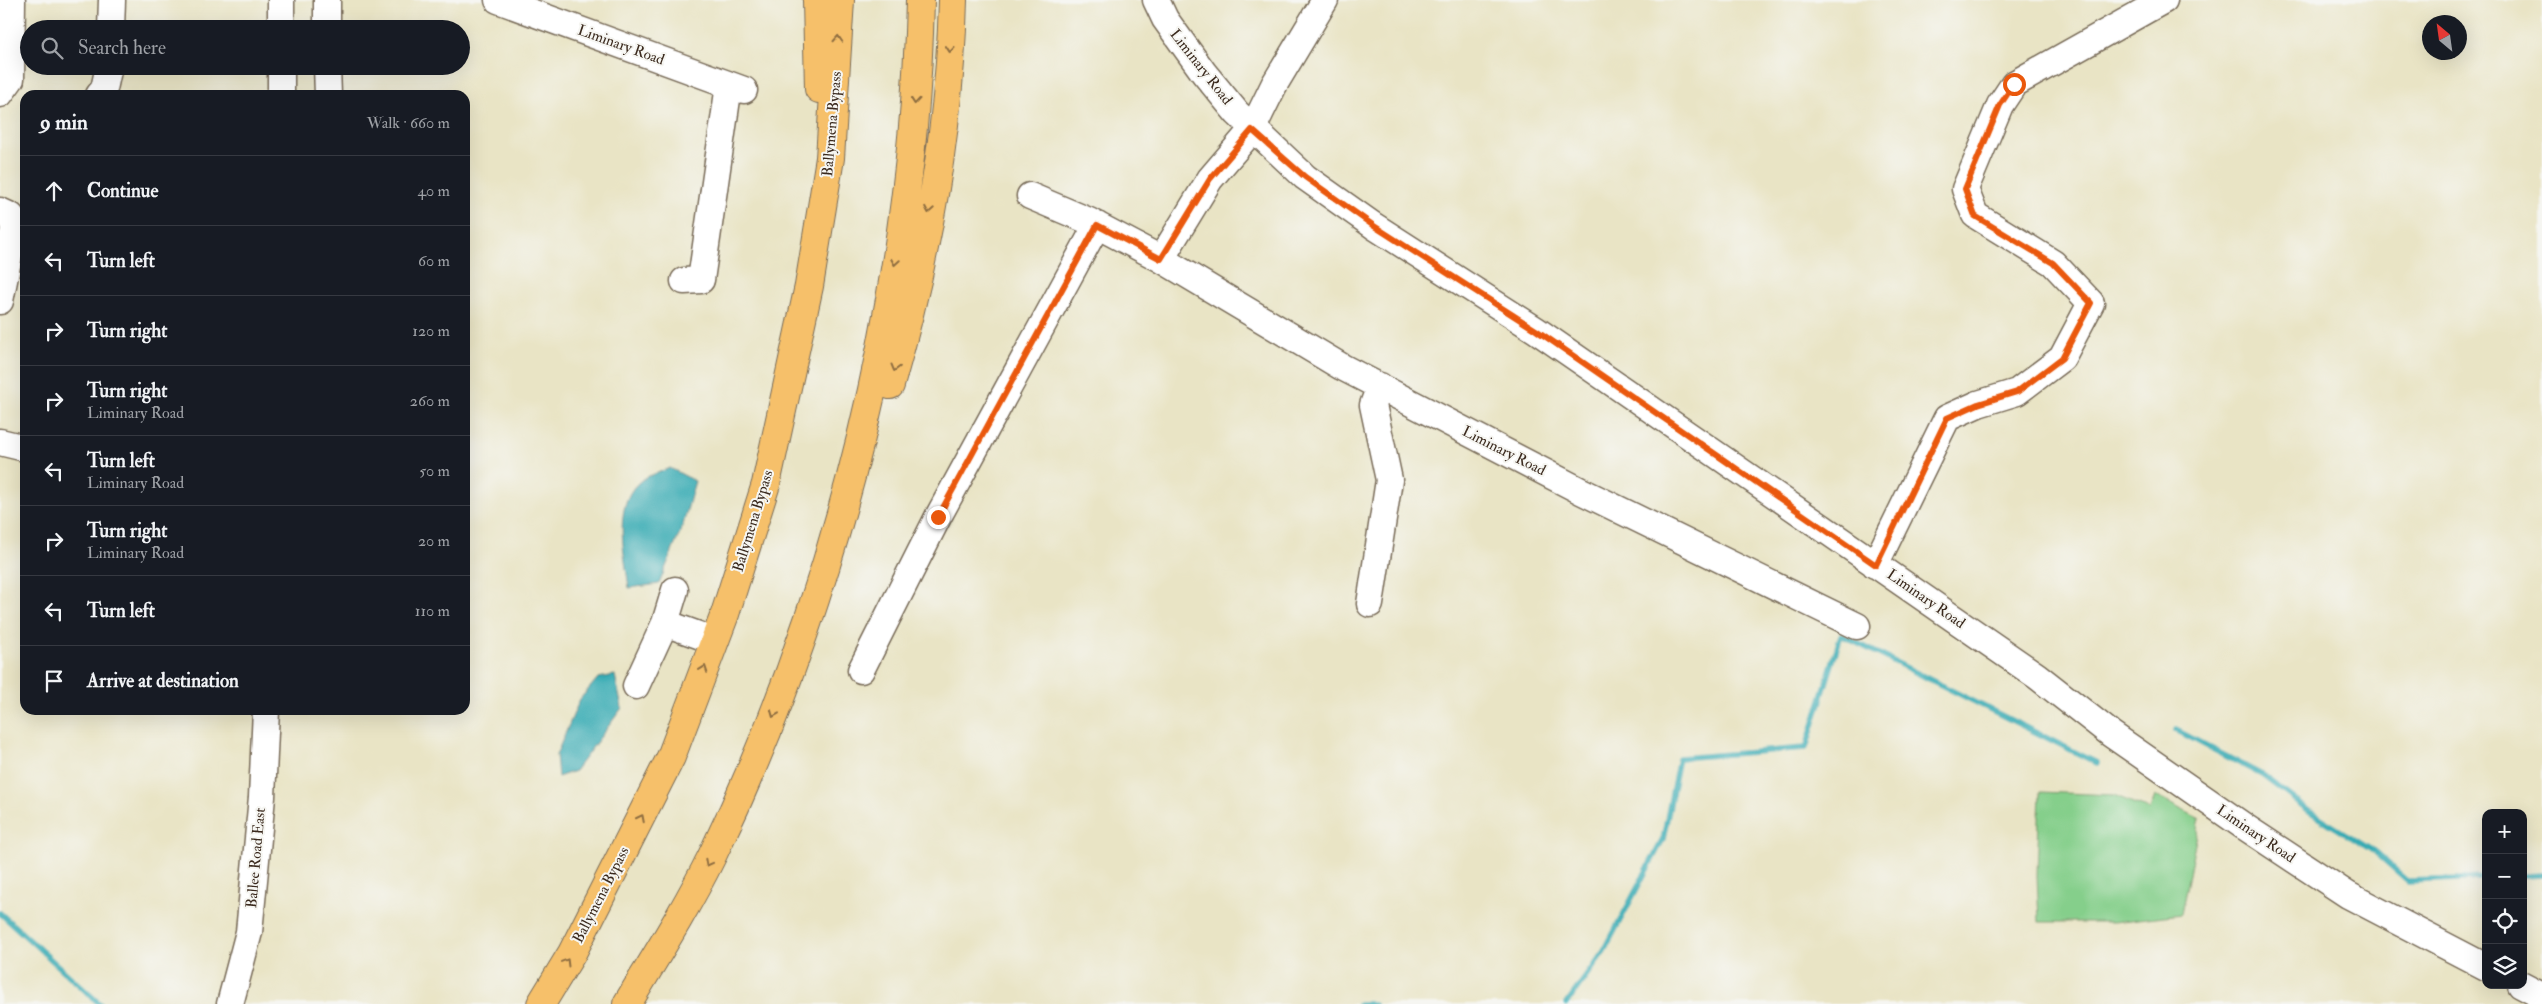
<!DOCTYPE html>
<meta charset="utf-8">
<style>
:root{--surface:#171b24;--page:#20242c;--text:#f1f3f6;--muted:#9ea1a6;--line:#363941}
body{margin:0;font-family:"IM FELL Double Pica",serif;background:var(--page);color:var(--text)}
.controls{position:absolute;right:15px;bottom:15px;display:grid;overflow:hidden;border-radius:10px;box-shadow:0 5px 20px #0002}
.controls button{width:45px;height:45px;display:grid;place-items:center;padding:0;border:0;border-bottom:1px solid var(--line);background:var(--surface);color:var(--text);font:25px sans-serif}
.compass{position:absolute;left:2422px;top:15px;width:45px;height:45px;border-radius:50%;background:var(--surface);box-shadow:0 5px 20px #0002;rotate:331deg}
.stop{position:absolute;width:15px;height:15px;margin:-11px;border:4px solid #ea580c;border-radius:50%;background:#fff}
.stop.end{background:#ea580c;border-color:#fff;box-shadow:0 1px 5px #0008}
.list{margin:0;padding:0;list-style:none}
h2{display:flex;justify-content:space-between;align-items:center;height:65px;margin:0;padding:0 20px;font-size:21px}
h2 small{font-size:16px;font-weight:400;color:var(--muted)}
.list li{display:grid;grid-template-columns:32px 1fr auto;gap:15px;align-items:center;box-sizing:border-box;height:70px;padding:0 20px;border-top:1px solid var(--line)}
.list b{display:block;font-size:19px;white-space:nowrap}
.list p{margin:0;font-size:16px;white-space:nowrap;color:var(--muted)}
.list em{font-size:16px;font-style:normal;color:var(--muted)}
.icon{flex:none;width:28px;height:28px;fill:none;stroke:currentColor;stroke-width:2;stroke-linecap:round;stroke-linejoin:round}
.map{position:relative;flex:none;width:2542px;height:1004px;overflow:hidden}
.search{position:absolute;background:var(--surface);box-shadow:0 5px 20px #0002;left:20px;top:20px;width:450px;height:55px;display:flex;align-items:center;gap:12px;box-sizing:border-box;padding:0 18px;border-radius:28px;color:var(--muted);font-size:19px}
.panel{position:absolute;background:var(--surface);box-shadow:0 5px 20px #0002;left:20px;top:90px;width:450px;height:625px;border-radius:15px}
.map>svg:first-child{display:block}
</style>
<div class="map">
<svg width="2542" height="1004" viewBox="0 0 2542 1004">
<rect width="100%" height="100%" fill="#f6f6f2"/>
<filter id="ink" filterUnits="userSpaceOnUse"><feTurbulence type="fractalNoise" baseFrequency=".02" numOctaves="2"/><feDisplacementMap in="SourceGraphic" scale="10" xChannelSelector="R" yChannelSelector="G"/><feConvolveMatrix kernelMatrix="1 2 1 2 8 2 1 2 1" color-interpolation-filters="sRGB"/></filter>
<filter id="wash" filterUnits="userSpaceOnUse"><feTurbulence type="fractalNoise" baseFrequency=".0096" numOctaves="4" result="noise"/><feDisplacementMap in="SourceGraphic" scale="20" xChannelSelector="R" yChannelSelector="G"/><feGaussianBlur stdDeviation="1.12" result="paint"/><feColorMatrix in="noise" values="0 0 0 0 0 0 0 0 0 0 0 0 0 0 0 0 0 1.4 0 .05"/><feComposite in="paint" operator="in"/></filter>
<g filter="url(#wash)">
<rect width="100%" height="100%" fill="#e9e4c5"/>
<path fill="#85cf8b" stroke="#607c54" d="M 2040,792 L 2114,795 L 2150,810 L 2155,796 L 2200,819 L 2181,914 L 2113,922 L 2039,922 L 2037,875 Z"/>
<path fill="#39abb4" stroke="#3a6a69" d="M 670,468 L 695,481 L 683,525 L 659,584 L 629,588 C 625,557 612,507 638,483 C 645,476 660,472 670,468 Z
M 615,675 L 622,708 L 575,771 L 558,777 L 556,755 L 580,699 L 598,678 Z"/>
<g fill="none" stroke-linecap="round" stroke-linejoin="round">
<path stroke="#39abb4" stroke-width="5.5" d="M 2176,730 L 2262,775 L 2312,813 L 2375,852 L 2408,881 L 2486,878
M 2523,875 L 2542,874
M 0,913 L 100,1004
M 1359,1004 L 1374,1004
M 1566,1004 L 1604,951 L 1663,839 L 1679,758 L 1806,748 L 1841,635 L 2097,763"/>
</g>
</g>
<g filter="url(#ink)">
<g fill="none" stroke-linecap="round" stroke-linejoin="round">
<g stroke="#786b58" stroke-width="29">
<path id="minor" d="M 281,0 L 281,29
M 327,0 L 327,29
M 498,0 L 744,90
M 1156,0 L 1165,19 L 1204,73 L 1237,113 L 1305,177 L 1374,226 L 1536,330 L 1804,515 L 2037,676 L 2111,734 L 2245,827 L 2348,895 L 2486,967
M 111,29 L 112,0
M 281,66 L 281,95
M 327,66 L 328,95
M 0,94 L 11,79 L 12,0
M 99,95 L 104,89 L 109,66
M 1030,196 L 1089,221 L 1161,259 L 1342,367 L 1581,491 L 1857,626
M 0,211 L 11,216 L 14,229 L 0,301
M 1161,259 L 1210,179 L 1252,130 L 1274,85 L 1325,0
M 684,281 L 701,280 L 729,85
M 0,442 L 25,448
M 1875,565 L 1947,418 L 1978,404 L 2017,392 L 2062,358 L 2091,303 L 2053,263 L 1975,215 L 1965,189 L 2000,105 L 2014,84 L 2164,0
M 1370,604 L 1389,480 L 1373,405 L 1380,386
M 665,623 L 715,641
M 861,670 L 938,517 L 1097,225
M 636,686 L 665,623 L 675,590
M 2521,985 L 2542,996
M 230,1004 L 249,932 L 262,797 L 266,710"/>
</g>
<g stroke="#786b58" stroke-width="30">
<path id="highway" d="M 817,0 L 819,89
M 890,385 C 926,261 950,129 953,0
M 541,1004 L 572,953 L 671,757 L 725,614 L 766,484 L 809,286 L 830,158 L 840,0
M 627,1004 C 656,956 687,907 712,856 C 837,598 914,287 920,0"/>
</g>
<use href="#minor" stroke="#fff" stroke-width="26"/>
<use href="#highway" stroke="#f6c06b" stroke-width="28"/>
</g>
<defs><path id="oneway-chevron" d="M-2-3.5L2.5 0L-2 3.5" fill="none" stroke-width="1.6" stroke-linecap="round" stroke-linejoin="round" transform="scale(1.25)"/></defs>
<g stroke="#8f6e41">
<use href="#oneway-chevron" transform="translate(838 39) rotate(-87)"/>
<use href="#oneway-chevron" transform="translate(950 49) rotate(95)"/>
<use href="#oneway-chevron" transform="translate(915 101) rotate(95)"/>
<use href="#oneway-chevron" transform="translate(929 210) rotate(100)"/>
<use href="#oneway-chevron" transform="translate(895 262) rotate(99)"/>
<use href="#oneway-chevron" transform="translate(895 368) rotate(105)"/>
<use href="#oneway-chevron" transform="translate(704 669) rotate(-70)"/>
<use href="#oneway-chevron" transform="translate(774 714) rotate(112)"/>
<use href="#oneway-chevron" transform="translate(641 818) rotate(-63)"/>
<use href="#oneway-chevron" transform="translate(708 863) rotate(118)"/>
<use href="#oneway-chevron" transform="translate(566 962) rotate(-59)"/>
</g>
</g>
<g fill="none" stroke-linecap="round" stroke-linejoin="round" filter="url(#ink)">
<path stroke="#ea580c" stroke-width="6" d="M 938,517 L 1097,225 L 1161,259 L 1210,179 L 1252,130 L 1305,177 L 1374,226 L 1536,330 L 1876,565 L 1947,418 L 1978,404 L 2017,392 L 2062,358 L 2091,303 L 2053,263 L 1975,216 L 1965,189 L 2000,105 L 2014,84"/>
</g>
<g text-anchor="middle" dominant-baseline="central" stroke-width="4" stroke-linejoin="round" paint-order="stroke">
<g font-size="15" fill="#3b2a1e" stroke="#f6f6f2">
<text transform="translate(621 45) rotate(20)">Liminary Road</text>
<text transform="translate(1201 67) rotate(52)">Liminary Road</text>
<text transform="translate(832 124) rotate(-85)">Ballymena Bypass</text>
<text transform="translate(1504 451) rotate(27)">Liminary Road</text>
<text transform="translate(753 521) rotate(-73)">Ballymena Bypass</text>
<text transform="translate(1926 599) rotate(35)">Liminary Road</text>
<text transform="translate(2256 834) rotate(34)">Liminary Road</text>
<text transform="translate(256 858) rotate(-85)">Ballee Road East</text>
<text transform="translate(601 895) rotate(-63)">Ballymena Bypass</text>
</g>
</g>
</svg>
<div class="controls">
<button>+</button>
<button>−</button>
<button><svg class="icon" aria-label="locate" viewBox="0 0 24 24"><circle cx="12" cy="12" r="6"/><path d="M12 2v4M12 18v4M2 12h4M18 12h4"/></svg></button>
<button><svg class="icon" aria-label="layers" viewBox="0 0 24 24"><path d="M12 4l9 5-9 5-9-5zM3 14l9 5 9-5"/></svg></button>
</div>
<svg class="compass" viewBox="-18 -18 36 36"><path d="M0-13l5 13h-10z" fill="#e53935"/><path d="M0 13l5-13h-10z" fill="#9ea1a6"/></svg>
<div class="stop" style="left:2014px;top:84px"></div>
<div class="stop end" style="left:938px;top:517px"></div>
<div class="search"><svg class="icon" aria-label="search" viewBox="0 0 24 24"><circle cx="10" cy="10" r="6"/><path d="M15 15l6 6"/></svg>Search here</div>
<section class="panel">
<h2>9 min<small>Walk · 660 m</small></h2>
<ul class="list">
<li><svg class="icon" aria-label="ahead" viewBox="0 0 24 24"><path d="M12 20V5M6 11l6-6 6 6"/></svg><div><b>Continue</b></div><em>40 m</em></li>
<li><svg class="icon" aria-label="left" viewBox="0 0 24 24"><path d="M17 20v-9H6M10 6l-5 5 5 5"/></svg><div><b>Turn left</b></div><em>60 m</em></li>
<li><svg class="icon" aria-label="right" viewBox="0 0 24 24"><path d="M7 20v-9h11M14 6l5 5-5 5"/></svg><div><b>Turn right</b></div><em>120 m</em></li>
<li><svg class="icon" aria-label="right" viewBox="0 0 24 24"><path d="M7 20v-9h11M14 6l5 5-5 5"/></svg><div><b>Turn right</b><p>Liminary Road</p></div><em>260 m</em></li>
<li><svg class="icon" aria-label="left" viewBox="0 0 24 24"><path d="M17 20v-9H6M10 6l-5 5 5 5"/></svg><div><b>Turn left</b><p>Liminary Road</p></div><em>50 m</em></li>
<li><svg class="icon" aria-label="right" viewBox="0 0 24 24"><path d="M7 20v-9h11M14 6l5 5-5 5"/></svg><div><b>Turn right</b><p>Liminary Road</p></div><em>20 m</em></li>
<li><svg class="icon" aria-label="left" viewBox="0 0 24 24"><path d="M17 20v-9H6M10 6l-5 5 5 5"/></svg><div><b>Turn left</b></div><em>110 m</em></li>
<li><svg class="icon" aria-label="arrive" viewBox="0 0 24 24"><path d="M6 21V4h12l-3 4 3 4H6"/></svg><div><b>Arrive at destination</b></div></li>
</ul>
</section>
</div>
